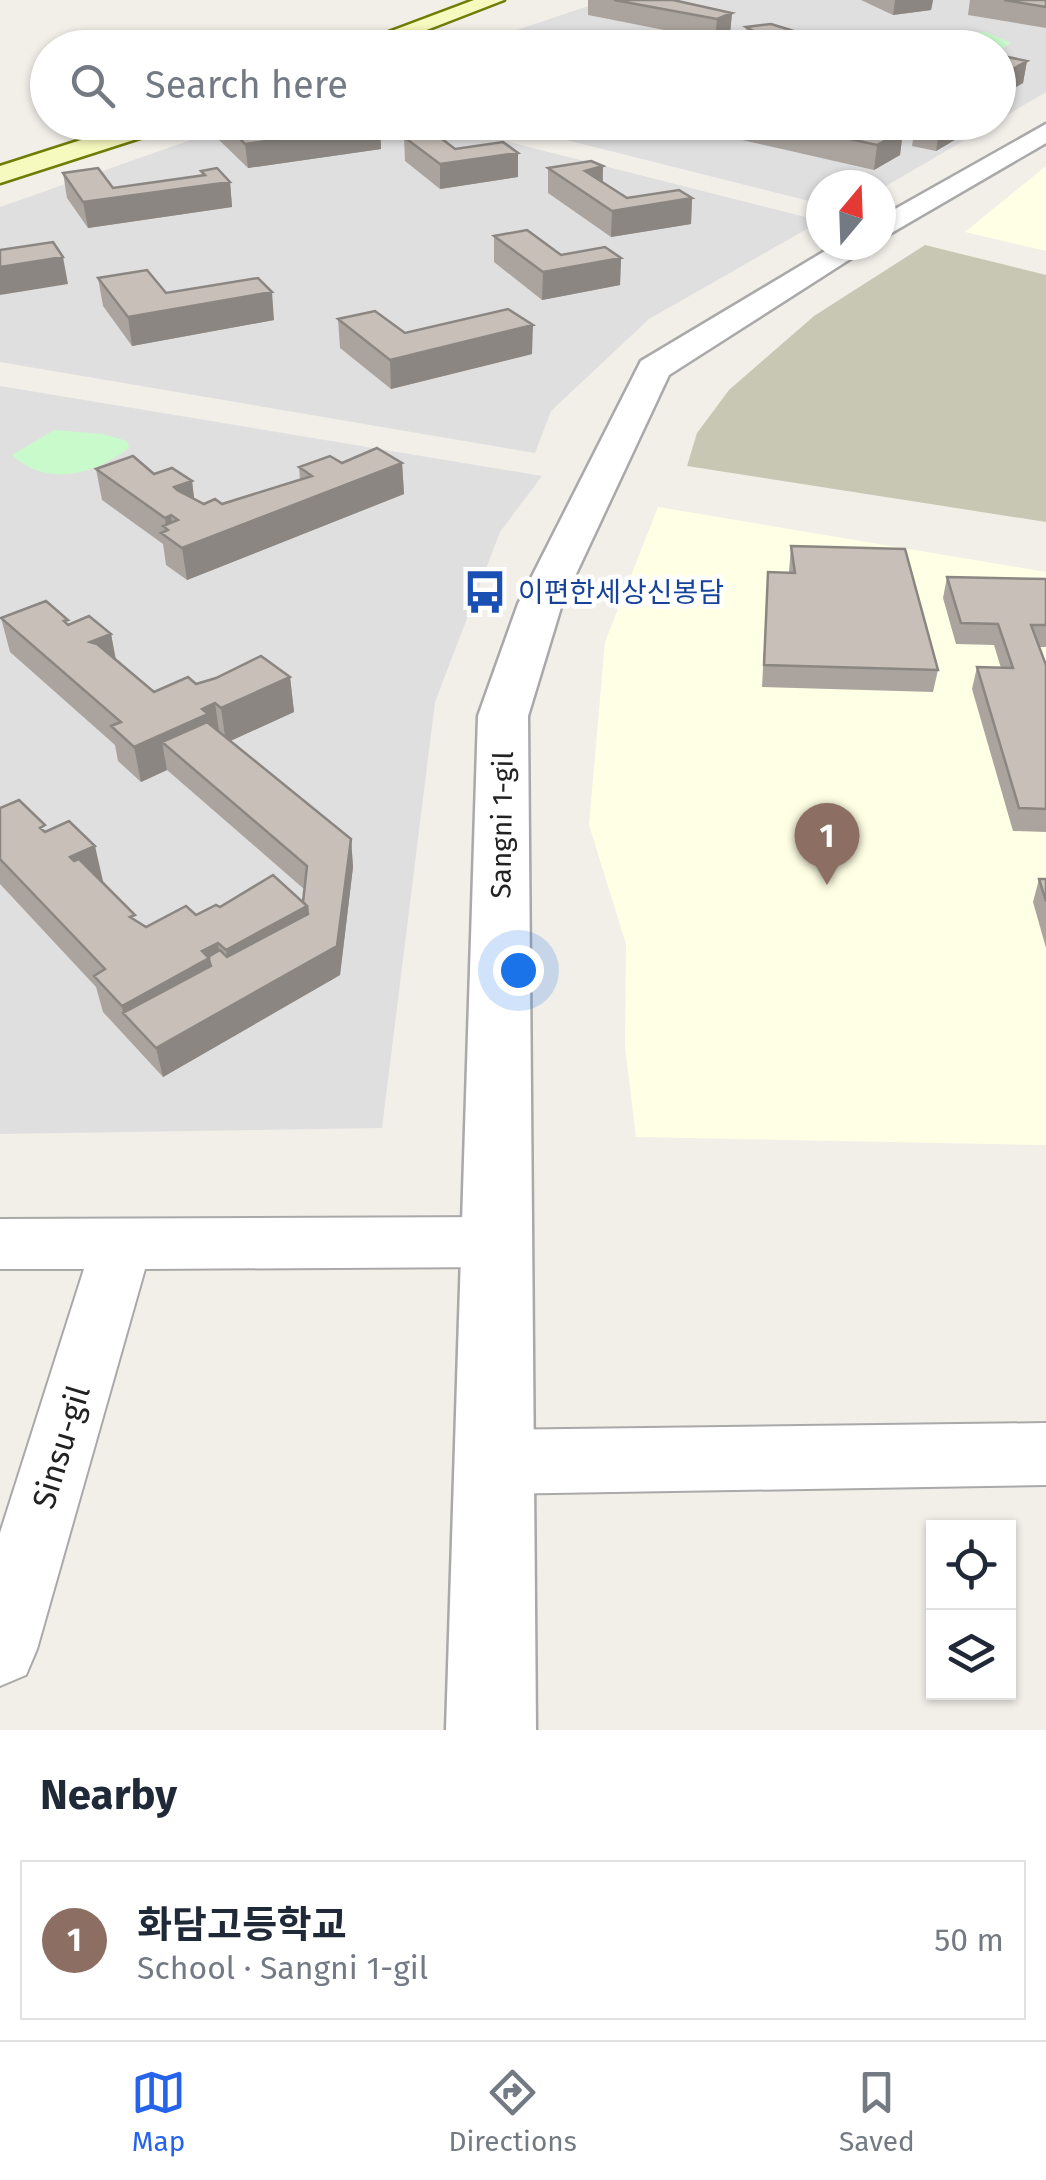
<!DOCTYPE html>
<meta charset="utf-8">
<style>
:root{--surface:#fff;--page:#f2f2f3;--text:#1f2937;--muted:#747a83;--line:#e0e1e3;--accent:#2563eb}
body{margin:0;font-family:"Fira Sans","Noto Sans KR",sans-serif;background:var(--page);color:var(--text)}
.controls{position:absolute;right:30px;bottom:30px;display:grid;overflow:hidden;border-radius:0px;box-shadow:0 2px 8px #0004}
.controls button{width:90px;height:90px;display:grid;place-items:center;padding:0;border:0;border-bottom:2px solid var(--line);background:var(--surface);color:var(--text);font:50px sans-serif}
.compass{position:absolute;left:806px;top:170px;width:90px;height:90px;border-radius:50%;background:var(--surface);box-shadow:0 2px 8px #0004;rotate:19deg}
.you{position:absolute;left:518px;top:970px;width:35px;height:35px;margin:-25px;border:8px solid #fff;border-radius:50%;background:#1a73e8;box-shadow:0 0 0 15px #1a73e833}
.badge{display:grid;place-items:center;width:65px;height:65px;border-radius:50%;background:var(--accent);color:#fff;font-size:32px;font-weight:700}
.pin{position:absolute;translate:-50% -82px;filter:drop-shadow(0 2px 5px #0008)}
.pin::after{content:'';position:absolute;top:52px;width:35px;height:30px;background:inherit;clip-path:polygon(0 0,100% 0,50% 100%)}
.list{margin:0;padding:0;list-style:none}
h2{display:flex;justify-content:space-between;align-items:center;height:130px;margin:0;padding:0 40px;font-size:42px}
h2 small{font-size:32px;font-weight:400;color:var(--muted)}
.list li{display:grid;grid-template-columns:65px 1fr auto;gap:30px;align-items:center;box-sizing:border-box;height:160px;margin:0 20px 20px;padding:0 20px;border:2px solid var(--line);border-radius:0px}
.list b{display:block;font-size:38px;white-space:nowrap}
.list p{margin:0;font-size:32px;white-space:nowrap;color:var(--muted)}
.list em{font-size:32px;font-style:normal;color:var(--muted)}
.icon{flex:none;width:55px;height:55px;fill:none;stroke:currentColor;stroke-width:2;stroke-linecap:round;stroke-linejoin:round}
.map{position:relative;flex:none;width:1046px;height:1730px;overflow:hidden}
.search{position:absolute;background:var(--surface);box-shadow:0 2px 8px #0004;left:30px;right:30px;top:30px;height:110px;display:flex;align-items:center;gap:25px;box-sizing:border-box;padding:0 35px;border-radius:55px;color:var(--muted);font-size:38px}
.sheet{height:310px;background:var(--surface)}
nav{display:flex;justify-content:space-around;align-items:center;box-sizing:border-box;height:140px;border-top:2px solid var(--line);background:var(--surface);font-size:28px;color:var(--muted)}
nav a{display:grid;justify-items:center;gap:5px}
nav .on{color:var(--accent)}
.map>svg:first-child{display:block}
</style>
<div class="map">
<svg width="1046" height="1730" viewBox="0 0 1046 1730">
<rect width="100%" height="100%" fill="#f2efe9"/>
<path fill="#e0dfdf" d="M 606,0 L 1022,0 L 1046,4 L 1046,92 L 999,120 L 998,48 L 463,48 Z
M 430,122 L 821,221 L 649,319 L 551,411 L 535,453 L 0,362 L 0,207 L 239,123 Z
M 499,123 L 994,123 L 881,189 L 881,185 L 821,185 L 821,204 Z
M 0,386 L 542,476 L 500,532 L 435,702 L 382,1128 L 0,1134 Z"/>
<path fill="#ffffe5" d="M 1046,166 L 1046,251 L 965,232 Z
M 658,507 L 1046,572 L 1046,1145 L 636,1137 L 625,1047 L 626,944 L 589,825 L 605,642 Z"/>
<path fill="#c7c7b4" d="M 925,245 L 1046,275 L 1046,522 L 687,466 L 697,433 L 729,390 L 814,316 Z"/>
<path fill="#c8facc" d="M 915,30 L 940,35 L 986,32 L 1011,43 L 999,50 L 890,38 Z
M 54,430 L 103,434 L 127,441 L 129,448 C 96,474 47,488 12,455 Z"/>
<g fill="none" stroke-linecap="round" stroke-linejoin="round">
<g stroke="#a9a9a9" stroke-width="4">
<path id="minor" d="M 497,1217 L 518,1224 L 527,1242 L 518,1260 L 497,1267 L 145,1269 L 37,1649 L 26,1675 L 0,1686 L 0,1533 L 84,1269 L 0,1269 L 0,1219 Z
M 1046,1423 L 1046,1485 L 494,1494 L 470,1484 L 460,1462 L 470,1440 L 494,1430 Z"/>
</g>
<g stroke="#a9a9a9" stroke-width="5">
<path id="tertiary" d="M 1046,124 L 1046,143 L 881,239 L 881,217 Z
M 835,245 L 872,245 L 669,375 L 562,604 L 528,716 L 536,1730 L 446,1730 L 478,716 L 518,604 L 641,361 Z"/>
</g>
<g stroke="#707d05" stroke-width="5">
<path id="secondary" d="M 474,0 L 504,0 L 380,48 L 346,48 Z
M 137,122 L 178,122 L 174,127 L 0,183 L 0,166 Z"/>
</g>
<use href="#minor" fill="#fff" fill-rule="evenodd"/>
<use href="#tertiary" fill="#fff" fill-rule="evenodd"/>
<use href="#secondary" fill="#f7fabf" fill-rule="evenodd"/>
</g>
<path fill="#aba49e" d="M 588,0 L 673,0 L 732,13 L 730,34 L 715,40 L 588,15 Z
M 861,0 L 933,0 L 931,10 L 893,15 Z
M 970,0 L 1046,0 L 1046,28 L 968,15 Z
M 746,27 L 823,40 L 822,48 L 744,48 Z
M 998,55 L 1027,61 L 1023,83 L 1002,95 L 998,94 Z
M 217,122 L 273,122 L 278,127 L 380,125 L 381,149 L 248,168 L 218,139 Z
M 712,122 L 827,122 L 855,128 L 875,124 L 875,127 L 903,131 L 900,155 L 874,170 L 711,133 Z
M 923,122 L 972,122 L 970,131 L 936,151 L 912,146 L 915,127 Z
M 404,137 L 455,149 L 518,153 L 518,177 L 440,189 L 405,161 Z
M 603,166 L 603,182 L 627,198 L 692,198 L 691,224 L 611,237 L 548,193 L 548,168 Z
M 201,171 L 230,182 L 232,207 L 88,228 L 67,198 L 63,173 L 113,188 L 202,175 Z
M 494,236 L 561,255 L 621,258 L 620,285 L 542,300 L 494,262 Z
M 98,278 L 166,293 L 274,320 L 132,346 L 103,306 Z
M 338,319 L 405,333 L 532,354 L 391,389 L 340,348 Z
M 342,463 L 402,463 L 404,494 L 187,580 L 166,565 L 163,544 L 102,500 L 96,469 L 154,474 L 192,481 L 194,499 L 204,504 L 222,504 L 300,480 L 299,467 Z
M 791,546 L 938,670 L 933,692 L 762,687 L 768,572 L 789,572 Z
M 947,577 L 1046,579 L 1046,647 L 1039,647 L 1046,665 L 1046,832 L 1013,831 L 972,689 L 977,667 L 1001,668 L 994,645 L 956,644 L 943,598 Z
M 1,618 L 69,624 L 111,634 L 116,659 L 154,692 L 196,684 L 290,677 L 294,712 L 230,741 L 351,839 L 353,867 L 340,975 L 163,1077 L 103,1012 L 96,987 L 0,884 L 0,808 L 46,832 L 103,881 L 137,922 L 146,927 L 220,907 L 303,902 L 304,889 L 167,770 L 141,782 L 118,761 L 115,745 L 10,652 Z
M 1039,879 L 1046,879 L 1046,948 L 1033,902 Z"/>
<path fill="#8b8681" d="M 895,0 L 933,0 L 931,10 L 893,15 Z
M 732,13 L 730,34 L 715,40 L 717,19 Z
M 823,40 L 822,48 L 780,48 L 780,45 Z
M 1027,61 L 1023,83 L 1002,95 L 1006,73 Z
M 956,122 L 972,122 L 970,131 L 936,151 L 939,132 Z
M 380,125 L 381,149 L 248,168 L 245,144 Z
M 903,131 L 900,155 L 874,170 L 877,145 Z
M 518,153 L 518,177 L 440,189 L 440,164 Z
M 603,166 L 602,191 L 585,171 Z
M 230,182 L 232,207 L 88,228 L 83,202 Z
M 692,198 L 691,224 L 611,237 L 612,211 Z
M 63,257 L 68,284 L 0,295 L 0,267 Z
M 621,258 L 620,285 L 542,300 L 543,272 Z
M 272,292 L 274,320 L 132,346 L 128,317 Z
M 533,325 L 532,354 L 391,389 L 390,360 Z
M 402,463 L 404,494 L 187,580 L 182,548 Z
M 192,481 L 196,513 L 174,487 Z
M 171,515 L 175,543 L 166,528 L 165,518 Z
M 111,634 L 117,668 L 90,642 Z
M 290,677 L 294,712 L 226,743 L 221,708 Z
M 215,703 L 220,738 L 162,742 L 167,770 L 141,782 L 134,747 Z
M 351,839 L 353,867 L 340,975 L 163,1077 L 156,1048 L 337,946 Z
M 95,846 L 103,881 L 78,893 L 70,857 Z
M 307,906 L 311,942 L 232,986 L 226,950 Z
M 218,943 L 224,979 L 123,1013 L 122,1006 L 202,951 Z"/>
<path fill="#c7bfb8" stroke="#8b8681" stroke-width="2.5" d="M 614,0 L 673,0 L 732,13 L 717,19 Z
M 1004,0 L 1046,0 L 1046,7 Z
M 771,24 L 823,40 L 780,45 L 746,27 Z
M 461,38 L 484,48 L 433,48 Z
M 634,38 L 663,46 L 658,48 L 610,48 Z
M 867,38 L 904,41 L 930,48 L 870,48 L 853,44 Z
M 998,55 L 1027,61 L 1006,73 L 998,71 Z
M 223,122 L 273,122 L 278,127 L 310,122 L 376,122 L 380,125 L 245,144 Z
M 772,122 L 827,122 L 855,128 L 865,122 L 869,122 L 875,124 L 870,126 L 903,131 L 877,145 Z
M 923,122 L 956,122 L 939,132 L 915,127 Z
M 433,132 L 455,149 L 503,142 L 518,153 L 440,164 L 404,137 Z
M 591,161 L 603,166 L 585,171 L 627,198 L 679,190 L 692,198 L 612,211 L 548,168 Z
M 98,168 L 113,188 L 205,175 L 201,171 L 217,168 L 230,182 L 83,202 L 63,173 Z
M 527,230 L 561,255 L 605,247 L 621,258 L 543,272 L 494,236 Z
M 53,242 L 63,257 L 0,267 L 0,250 Z
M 147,270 L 166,293 L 258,278 L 272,292 L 128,317 L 98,278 Z
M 508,309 L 533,325 L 390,360 L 338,319 L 375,311 L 405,333 Z
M 377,448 L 402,463 L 182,548 L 161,533 L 168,530 L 163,526 L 178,520 L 171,515 L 165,518 L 96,469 L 133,456 L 154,474 L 172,468 L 192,481 L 174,487 L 177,490 L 204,504 L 215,499 L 222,504 L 312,476 L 299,467 L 330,456 L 342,463 Z
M 791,546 L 905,549 L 938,670 L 764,665 L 768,572 L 795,573 Z
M 947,577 L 1046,579 L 1046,625 L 1031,625 L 1046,665 L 1046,809 L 1019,808 L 977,667 L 1013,668 L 998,624 L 961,623 Z
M 46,601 L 68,620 L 64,621 L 68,625 L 89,616 L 111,634 L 90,642 L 97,644 L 154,692 L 188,677 L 196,684 L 216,678 L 261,656 L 290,677 L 221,708 L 215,703 L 202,709 L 208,714 L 134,747 L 111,726 L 121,722 L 1,618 Z
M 207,722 L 351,839 L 337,946 L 156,1048 L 123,1013 L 211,966 L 208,957 L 220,950 L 227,957 L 308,914 L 307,906 L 303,902 L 307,866 L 162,742 Z
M 19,800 L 45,825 L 40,828 L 45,832 L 69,821 L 95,846 L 70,857 L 74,861 L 79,859 L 135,915 L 130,917 L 146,927 L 186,906 L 196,915 L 216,905 L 220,907 L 273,875 L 307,906 L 226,950 L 218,943 L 202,951 L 209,958 L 122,1006 L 94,976 L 105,969 L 0,859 L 0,808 Z
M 1039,879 L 1046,879 L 1046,901 Z"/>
<defs>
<g id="bus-bare" transform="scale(3.45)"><path d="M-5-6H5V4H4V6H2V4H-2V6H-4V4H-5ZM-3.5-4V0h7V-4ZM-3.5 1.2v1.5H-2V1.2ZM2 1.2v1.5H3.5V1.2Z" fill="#1a4fb4" stroke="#fff" stroke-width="2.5" paint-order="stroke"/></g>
</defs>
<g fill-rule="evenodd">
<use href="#bus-bare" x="485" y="592"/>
</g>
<g text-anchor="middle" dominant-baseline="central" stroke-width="9" stroke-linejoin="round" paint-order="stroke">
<g font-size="28" fill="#164399" stroke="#fff" text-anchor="start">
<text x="518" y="592">이편한세상신봉담</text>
</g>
<g font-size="28" fill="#222" stroke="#fff">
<text transform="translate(502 825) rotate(-89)">Sangni 1-gil</text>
</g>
<g font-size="32" fill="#222" stroke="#fff">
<text transform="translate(61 1447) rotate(-73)">Sinsu-gil</text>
</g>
</g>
</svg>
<div class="controls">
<button><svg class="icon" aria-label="locate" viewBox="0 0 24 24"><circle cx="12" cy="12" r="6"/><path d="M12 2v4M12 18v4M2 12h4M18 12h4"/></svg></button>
<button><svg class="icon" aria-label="layers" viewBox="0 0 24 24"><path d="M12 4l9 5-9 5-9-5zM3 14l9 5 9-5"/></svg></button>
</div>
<svg class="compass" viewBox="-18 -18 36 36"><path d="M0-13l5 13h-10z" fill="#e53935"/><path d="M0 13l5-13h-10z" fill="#747a83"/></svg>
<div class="you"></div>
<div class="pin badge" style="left:827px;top:885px;background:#8d6e63">1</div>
<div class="search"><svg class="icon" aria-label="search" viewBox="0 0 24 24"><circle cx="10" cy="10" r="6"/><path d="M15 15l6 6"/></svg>Search here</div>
</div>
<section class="sheet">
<h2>Nearby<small></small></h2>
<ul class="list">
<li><span class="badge" style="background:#8d6e63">1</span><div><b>화담고등학교</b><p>School · Sangni 1-gil</p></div><em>50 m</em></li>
</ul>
</section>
<nav>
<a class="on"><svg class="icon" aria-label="map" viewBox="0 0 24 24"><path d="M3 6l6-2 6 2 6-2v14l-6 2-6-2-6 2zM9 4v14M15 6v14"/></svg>Map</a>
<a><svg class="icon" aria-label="directions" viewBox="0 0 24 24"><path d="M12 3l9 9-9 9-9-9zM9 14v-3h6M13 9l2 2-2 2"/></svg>Directions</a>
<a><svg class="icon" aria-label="saved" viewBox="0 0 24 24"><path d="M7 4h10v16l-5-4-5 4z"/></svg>Saved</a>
</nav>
